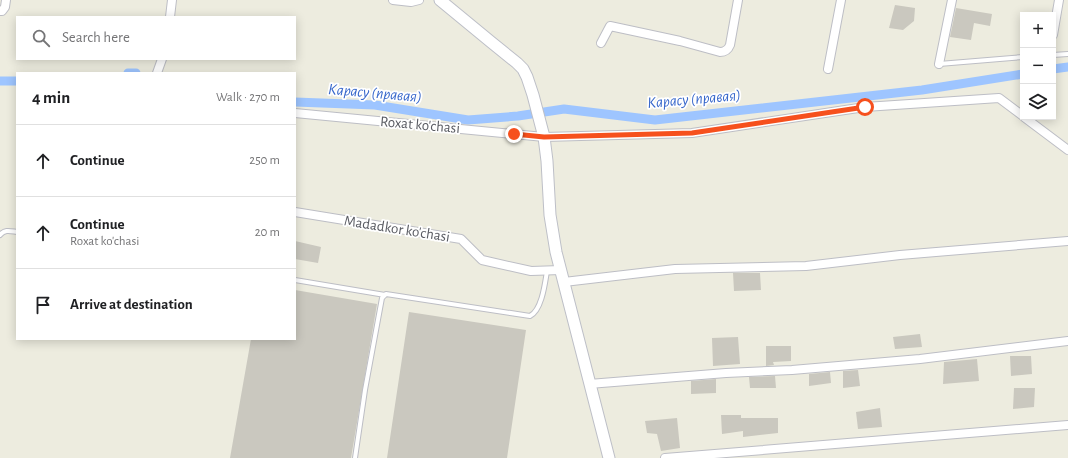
<!DOCTYPE html>
<meta charset="utf-8">
<style>
:root{--surface:#fff;--page:#f6f6f6;--text:#202124;--muted:#757577;--line:#e0e0e0}
body{margin:0;font-family:"Alegreya Sans",sans-serif;background:var(--page);color:var(--text)}
.controls{position:absolute;right:12px;top:12px;display:grid;overflow:hidden;border-radius:0px;box-shadow:0 2px 10px #0003}
.controls button{width:36px;height:36px;display:grid;place-items:center;padding:0;border:0;border-bottom:1px solid var(--line);background:var(--surface);color:var(--text);font:20px sans-serif}
.stop{position:absolute;width:12px;height:12px;margin:-9px;border:3px solid #f6501d;border-radius:50%;background:#fff}
.stop.end{background:#f6501d;border-color:#fff;box-shadow:0 1px 4px #0008}
.list{margin:0;padding:0;list-style:none}
h2{display:flex;justify-content:space-between;align-items:center;height:52px;margin:0;padding:0 16px;font-size:17px}
h2 small{font-size:13px;font-weight:400;color:var(--muted)}
.list li{display:grid;grid-template-columns:26px 1fr auto;gap:12px;align-items:center;box-sizing:border-box;height:72px;padding:0 16px;border-top:1px solid var(--line)}
.list b{display:block;font-size:15px;white-space:nowrap}
.list p{margin:0;font-size:13px;white-space:nowrap;color:var(--muted)}
.list em{font-size:13px;font-style:normal;color:var(--muted)}
.icon{flex:none;width:22px;height:22px;fill:none;stroke:currentColor;stroke-width:2;stroke-linecap:round;stroke-linejoin:round}
.map{position:relative;flex:none;width:1068px;height:458px;overflow:hidden}
.search{position:absolute;background:var(--surface);box-shadow:0 2px 10px #0003;left:16px;top:16px;width:280px;height:44px;display:flex;align-items:center;gap:10px;box-sizing:border-box;padding:0 14px;border-radius:0px;color:var(--muted);font-size:15px}
.panel{position:absolute;background:var(--surface);box-shadow:0 2px 10px #0003;left:16px;top:72px;width:280px;height:268px;border-radius:0px}
.map>svg:first-child{display:block}
</style>
<div class="map">
<svg width="1068" height="458" viewBox="0 0 1068 458">
<rect width="100%" height="100%" fill="#edecdf"/>
<g fill="none" stroke-linecap="round" stroke-linejoin="round">
<path stroke="#9ec5ff" stroke-width="9" d="M 1053,69 L 1068,67
M 128,73 L 136,73
M 0,81 L 17,81
M 295,102 L 375,105 L 468,120 L 518,116 L 564,109 L 655,120 L 922,90 L 1023,74"/>
</g>
<path fill="#cac8bf" d="M 895,5 L 915,8 L 914,21 L 903,30 L 889,28 Z
M 956,8 L 992,14 L 990,26 L 974,23 L 971,40 L 950,37 Z
M 295,241 L 321,247 L 318,263 L 295,259 Z
M 733,273 L 760,273 L 761,290 L 734,291 Z
M 295,290 L 377,304 L 351,458 L 230,458 L 251,339 L 295,339 Z
M 409,312 L 526,330 L 507,458 L 387,458 Z
M 920,334 L 922,347 L 895,349 L 893,337 Z
M 738,337 L 740,364 L 713,366 L 712,338 Z
M 766,346 L 791,346 L 791,361 L 773,362 L 774,365 L 766,366 Z
M 1010,356 L 1031,356 L 1032,374 L 1011,376 Z
M 977,359 L 979,381 L 943,384 L 944,362 Z
M 858,370 L 860,386 L 843,388 L 843,371 Z
M 830,372 L 831,383 L 809,386 L 809,374 Z
M 775,376 L 776,388 L 750,388 L 749,377 Z
M 716,379 L 716,393 L 691,394 L 691,381 Z
M 1014,388 L 1035,388 L 1034,407 L 1013,409 Z
M 880,408 L 882,427 L 858,429 L 856,412 Z
M 721,415 L 741,415 L 741,418 L 778,418 L 778,433 L 743,437 L 743,431 L 722,434 Z
M 677,418 L 680,448 L 661,451 L 657,434 L 647,433 L 645,421 Z"/>
<g fill="none" stroke-linecap="round" stroke-linejoin="round">
<g stroke="#bdbec5" stroke-width="6">
<path id="service" d="M 1053,55 L 1068,54
M 939,64 L 1023,57
M 0,235 C 5,229 10,231 17,232
M 295,280 L 385,295
M 355,458 L 365,390 L 382,298 L 386,294 L 530,316 C 542,310 545,283 547,271"/>
</g>
<g stroke="#bdbec5" stroke-width="10">
<path id="minor" d="M 393,0 L 411,2 L 419,0
M 0,11 L 2,11 L 5,7 L 6,0
M 170,17 L 172,0
M 1053,35 L 1059,0
M 601,43 L 610,26 L 680,41 L 720,52 C 725,52 728,50 730,45 L 738,0
M 939,64 L 952,0
M 828,69 L 841,0
M 157,73 L 162,59
M 295,113 L 544,137 L 692,133 L 865,107 L 999,98 L 1023,116
M 1024,117 L 1068,150
M 295,212 L 461,239 L 482,260 L 531,271 L 561,270
M 564,282 L 675,269 L 806,266 L 900,255 L 1068,241
M 589,384 L 726,373 L 792,370 L 920,359 L 1068,341
M 665,458 L 1068,425"/>
</g>
<g stroke="#bdbfc7" stroke-width="13">
<path id="secondary" d="M 440,0 L 491,42 L 517,63 L 523,69 L 527,77 L 533,95 L 544,137 L 547,161 L 550,215 L 556,252 L 609,458"/>
</g>
<use href="#service" stroke="#fff" stroke-width="4"/>
<use href="#minor" stroke="#fff" stroke-width="8"/>
<use href="#secondary" stroke="#fff" stroke-width="11"/>
</g>
<g fill="none" stroke-linecap="round" stroke-linejoin="round">
<path stroke="#f6501d" stroke-width="5" d="M 514,134 L 544,137 L 692,133 L 865,107"/>
</g>
<g text-anchor="middle" dominant-baseline="central" stroke-width="3.5" stroke-linejoin="round" paint-order="stroke">
<g font-size="15" fill="#595b62" stroke="#fff">
<text transform="translate(420 125) rotate(5)">Roxat ko'chasi</text>
<text transform="translate(397 229) rotate(9)">Madadkor ko'chasi</text>
</g>
<g font-size="16" font-style="italic" fill="#3868cb" stroke="#fff">
<text transform="translate(375 93) rotate(5)">Карасу (правая)</text>
<text transform="translate(694 99) rotate(-5)">Карасу (правая)</text>
</g>
</g>
</svg>
<div class="controls">
<button>+</button>
<button>−</button>
<button><svg class="icon" aria-label="layers" viewBox="0 0 24 24"><path d="M12 4l9 5-9 5-9-5zM3 14l9 5 9-5"/></svg></button>
</div>
<div class="stop" style="left:865px;top:107px"></div>
<div class="stop end" style="left:514px;top:134px"></div>
<div class="search"><svg class="icon" aria-label="search" viewBox="0 0 24 24"><circle cx="10" cy="10" r="6"/><path d="M15 15l6 6"/></svg>Search here</div>
<section class="panel">
<h2>4 min<small>Walk · 270 m</small></h2>
<ul class="list">
<li><svg class="icon" aria-label="ahead" viewBox="0 0 24 24"><path d="M12 20V5M6 11l6-6 6 6"/></svg><div><b>Continue</b></div><em>250 m</em></li>
<li><svg class="icon" aria-label="ahead" viewBox="0 0 24 24"><path d="M12 20V5M6 11l6-6 6 6"/></svg><div><b>Continue</b><p>Roxat ko'chasi</p></div><em>20 m</em></li>
<li><svg class="icon" aria-label="arrive" viewBox="0 0 24 24"><path d="M6 21V4h12l-3 4 3 4H6"/></svg><div><b>Arrive at destination</b></div></li>
</ul>
</section>
</div>
